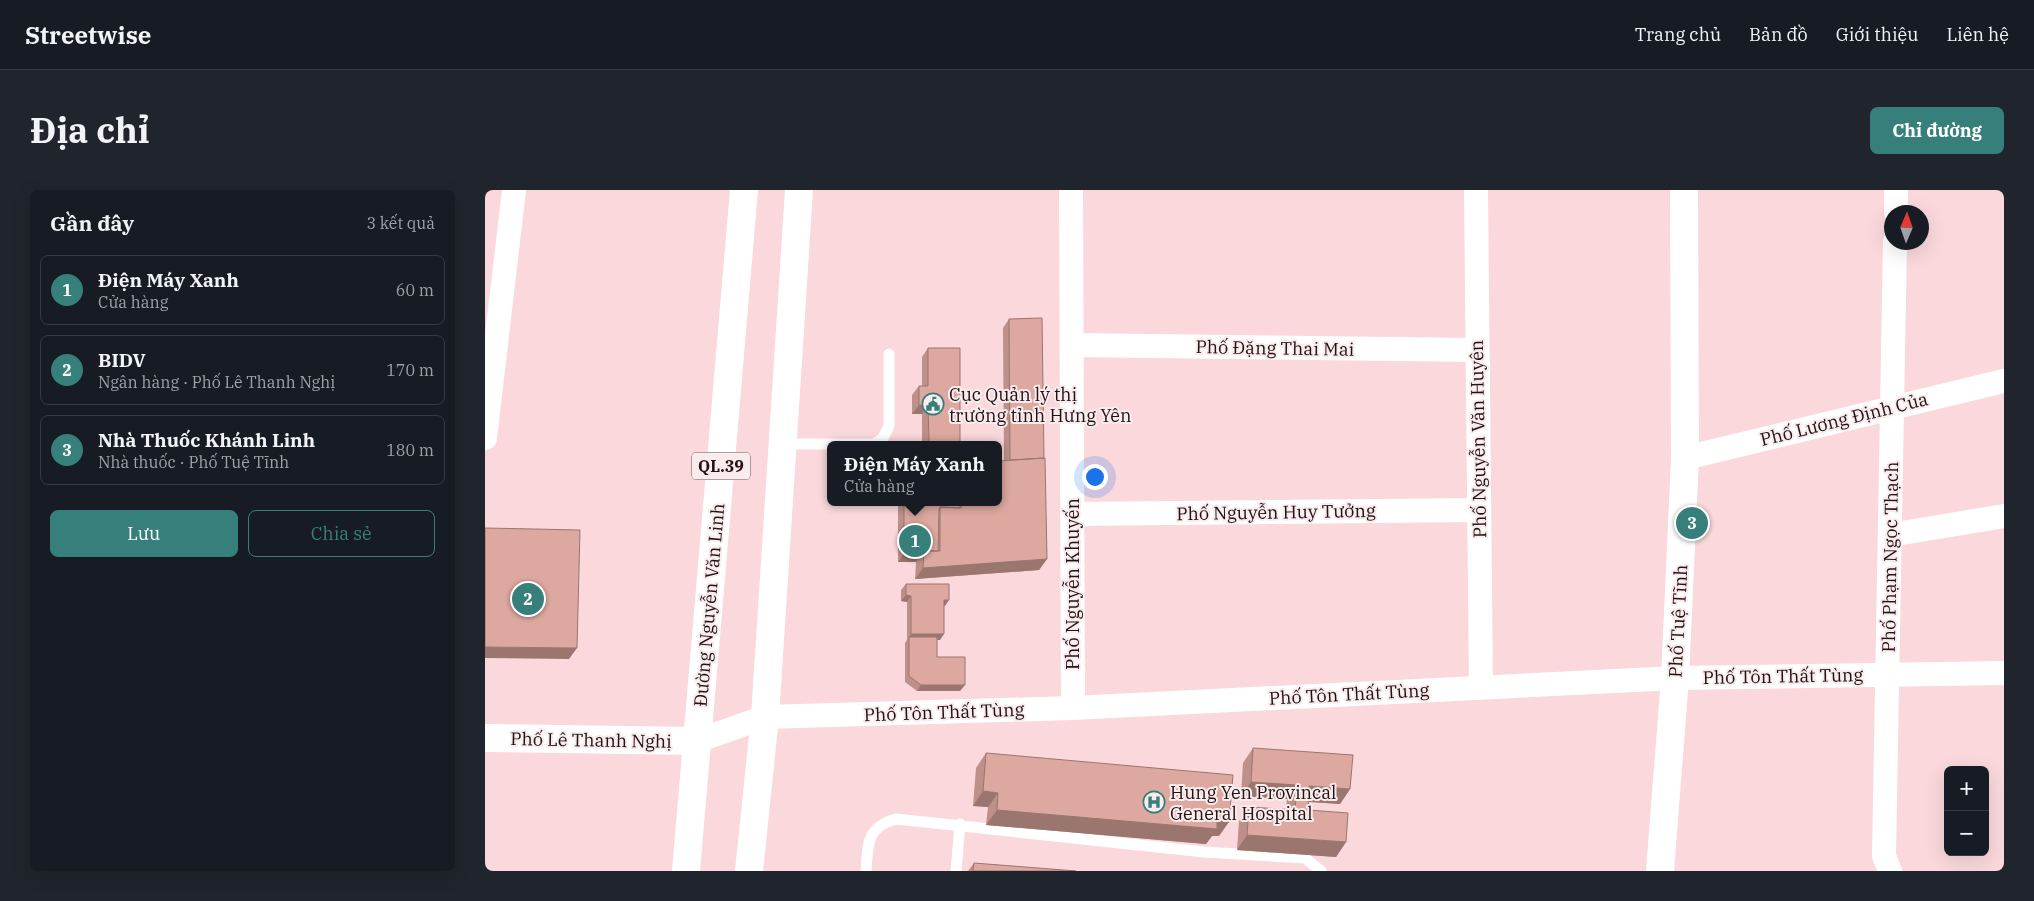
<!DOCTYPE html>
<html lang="vi">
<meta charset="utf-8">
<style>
:root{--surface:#171b24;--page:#20242c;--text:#f1f3f6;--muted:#9ea1a6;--line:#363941;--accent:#377f7a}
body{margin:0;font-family:"IBM Plex Serif",serif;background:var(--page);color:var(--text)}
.controls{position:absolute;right:15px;bottom:15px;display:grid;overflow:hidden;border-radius:8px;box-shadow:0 5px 20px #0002}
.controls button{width:45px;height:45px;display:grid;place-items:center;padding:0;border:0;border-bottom:1px solid var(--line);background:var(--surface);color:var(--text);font:25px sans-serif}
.compass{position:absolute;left:1399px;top:15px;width:45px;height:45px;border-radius:50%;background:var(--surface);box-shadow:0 5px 20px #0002;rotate:2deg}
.you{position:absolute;left:609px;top:286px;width:18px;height:18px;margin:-12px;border:4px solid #fff;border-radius:50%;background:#1a73e8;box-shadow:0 0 0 8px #1a73e833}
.badge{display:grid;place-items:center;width:32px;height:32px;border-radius:50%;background:var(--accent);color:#fff;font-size:16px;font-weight:700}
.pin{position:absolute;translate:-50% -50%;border:2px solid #fff;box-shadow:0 1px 5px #0006}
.popup{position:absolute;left:342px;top:251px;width:175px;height:65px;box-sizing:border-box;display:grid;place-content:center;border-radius:8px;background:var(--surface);filter:drop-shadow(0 1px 4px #0005);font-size:16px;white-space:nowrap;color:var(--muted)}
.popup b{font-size:19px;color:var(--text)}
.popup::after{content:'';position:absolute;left:50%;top:100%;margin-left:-10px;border:10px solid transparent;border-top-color:var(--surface)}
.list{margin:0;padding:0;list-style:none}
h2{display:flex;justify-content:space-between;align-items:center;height:65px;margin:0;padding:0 20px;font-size:21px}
h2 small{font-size:16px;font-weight:400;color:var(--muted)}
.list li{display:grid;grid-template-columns:32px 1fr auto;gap:15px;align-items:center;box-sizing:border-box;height:70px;margin:0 10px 10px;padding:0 10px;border:1px solid var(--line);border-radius:8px}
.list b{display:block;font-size:19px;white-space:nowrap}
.list p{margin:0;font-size:16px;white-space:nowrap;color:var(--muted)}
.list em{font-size:16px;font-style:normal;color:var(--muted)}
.actions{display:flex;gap:10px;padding:15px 20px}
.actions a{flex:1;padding:11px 0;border:1px solid var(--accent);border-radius:8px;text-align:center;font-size:18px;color:var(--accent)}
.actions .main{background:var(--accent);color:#fff}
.map{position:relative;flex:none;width:1519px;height:681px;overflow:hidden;border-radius:8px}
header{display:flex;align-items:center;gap:30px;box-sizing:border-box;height:70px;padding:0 25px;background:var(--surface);border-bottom:1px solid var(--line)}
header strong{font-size:24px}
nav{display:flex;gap:28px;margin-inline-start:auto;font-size:18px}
.intro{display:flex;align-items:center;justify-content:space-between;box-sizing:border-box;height:120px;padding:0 30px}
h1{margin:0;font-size:35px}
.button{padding:12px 22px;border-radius:8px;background:var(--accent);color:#fff;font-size:18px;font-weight:700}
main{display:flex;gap:30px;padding:0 30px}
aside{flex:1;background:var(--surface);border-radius:8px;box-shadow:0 5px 20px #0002}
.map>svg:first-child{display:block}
</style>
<header>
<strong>Streetwise</strong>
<nav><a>Trang chủ</a><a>Bản đồ</a><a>Giới thiệu</a><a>Liên hệ</a></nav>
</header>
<div class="intro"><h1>Địa chỉ</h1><a class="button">Chỉ đường</a></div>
<main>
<aside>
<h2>Gần đây<small>3 kết quả</small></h2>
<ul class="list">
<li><span class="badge">1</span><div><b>Điện Máy Xanh</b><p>Cửa hàng</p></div><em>60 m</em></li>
<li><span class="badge">2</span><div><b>BIDV</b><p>Ngân hàng · Phố Lê Thanh Nghị</p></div><em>170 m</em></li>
<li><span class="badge">3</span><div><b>Nhà Thuốc Khánh Linh</b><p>Nhà thuốc · Phố Tuệ Tĩnh</p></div><em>180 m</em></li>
</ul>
<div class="actions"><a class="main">Lưu</a><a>Chia sẻ</a></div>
</aside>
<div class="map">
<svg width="1519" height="681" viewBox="0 0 1519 681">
<rect width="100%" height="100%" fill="#fad8dc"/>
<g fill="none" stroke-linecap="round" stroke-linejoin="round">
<path stroke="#fff" stroke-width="11" d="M 297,254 L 389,254 L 398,248 L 404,236 L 404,164
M 381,681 C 383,655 381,637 411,629 L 719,662 L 820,668 L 836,681
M 471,681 L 475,634"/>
<path stroke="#fff" stroke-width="24" d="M 586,0 L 588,518
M 991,0 L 996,497
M 1411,22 L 1411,0
M 587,155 L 992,160
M 0,248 L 29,0
M 1200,268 L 1519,191
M 587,324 L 994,320
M 1405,345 L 1519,326
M 212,551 L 280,527 L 588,518 L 1190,488 L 1519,483
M 1405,681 L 1399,666 L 1410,52"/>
<path stroke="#fff" stroke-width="28" d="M 0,548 L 212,551
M 1175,681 L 1190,488 L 1200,268 L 1199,0"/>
<path stroke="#fff" stroke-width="28" d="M 201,681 L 259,0
M 264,681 L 280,527 L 314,0"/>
</g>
<path fill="#bd9089" d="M 524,129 L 559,268 L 562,369 L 554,380 L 430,389 L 431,372 L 413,372 L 413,312 L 514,312 L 519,271 L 518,138 Z
M 443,158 L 475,252 L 474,255 L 437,255 L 437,224 L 427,224 L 427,205 L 434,196 L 437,196 L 437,167 Z
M 421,394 L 460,416 L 459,416 L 455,450 L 452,450 L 452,467 L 475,501 L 432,501 L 420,492 L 420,453 L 422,450 L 422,412 L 416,411 L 416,400 Z
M 768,558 L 865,599 L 855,614 L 823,612 L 823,620 L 861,652 L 851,667 L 752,660 L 754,631 L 764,617 L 801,619 L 802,609 L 756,606 L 758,573 Z
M 501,563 L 734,646 L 727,646 L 721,654 L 501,635 L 503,617 L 488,616 L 491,578 Z
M 489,673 L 591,681 L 483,681 Z"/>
<path fill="#9a766f" d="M 434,215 L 443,215 L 437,224 L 427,224 Z
M 444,252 L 475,252 L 474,255 L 442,255 Z
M 419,363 L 437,363 L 431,372 L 413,372 Z
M 562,369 L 554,380 L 430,389 L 438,378 Z
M 421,405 L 426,406 L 422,412 L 416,411 Z
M 459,410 L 464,410 L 460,416 L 455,416 Z
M 426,444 L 459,444 L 455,450 L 424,450 L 424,447 L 422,450 Z
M 0,457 L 92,458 L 84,469 L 0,468 Z
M 436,495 L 480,495 L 475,501 L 432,501 Z
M 766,592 L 812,595 L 802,609 L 756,606 Z
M 824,596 L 865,599 L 855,614 L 814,611 Z
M 498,601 L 513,603 L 503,617 L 488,616 Z
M 512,620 L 732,631 L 744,632 L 734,646 L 727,646 L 721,654 L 501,635 Z
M 762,645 L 861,652 L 851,667 L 752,660 Z"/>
<path fill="#dca89f" stroke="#9a766f" d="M 557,128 L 559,268 L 525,270 L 524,129 Z
M 443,158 L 475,158 L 475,252 L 444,252 L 443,215 L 434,215 L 434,196 L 443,196 Z
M 560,268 L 562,369 L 438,378 L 439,361 L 455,361 L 455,317 L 476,318 L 477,312 L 514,312 L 514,271 Z
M 419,312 L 475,312 L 475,318 L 455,317 L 454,320 L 453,361 L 439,361 L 437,363 L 419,363 Z
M 0,338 L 95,340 L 92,458 L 0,457 Z
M 421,394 L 464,394 L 464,410 L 459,410 L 459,444 L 426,444 L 426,406 L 421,405 Z
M 424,447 L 452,447 L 452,467 L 480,467 L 480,495 L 436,495 L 424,486 Z
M 768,558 L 868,565 L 865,599 L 824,596 L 823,620 L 863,623 L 861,652 L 762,645 L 764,617 L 810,620 L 812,595 L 766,592 Z
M 501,563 L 748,585 L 744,632 L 732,631 L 732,639 L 512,620 L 513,603 L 498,601 Z
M 489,673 L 591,681 L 488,681 Z"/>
<defs>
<g id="civic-ring" transform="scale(1.125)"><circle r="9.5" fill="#f8eced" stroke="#377f7a" stroke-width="1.5"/><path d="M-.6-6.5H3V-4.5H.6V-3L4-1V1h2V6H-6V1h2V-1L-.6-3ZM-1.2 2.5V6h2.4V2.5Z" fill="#377f7a"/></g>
<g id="hospital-ring" transform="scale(1.125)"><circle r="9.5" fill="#f8eced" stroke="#377f7a" stroke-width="1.5"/><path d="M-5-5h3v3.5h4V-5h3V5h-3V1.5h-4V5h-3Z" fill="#377f7a"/></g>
</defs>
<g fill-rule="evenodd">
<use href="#civic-ring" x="448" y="214"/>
<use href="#hospital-ring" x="669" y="612"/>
</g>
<g text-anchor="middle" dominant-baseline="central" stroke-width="4" stroke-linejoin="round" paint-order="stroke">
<rect fill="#f8eced" stroke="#645355" stroke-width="1" x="207" y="262.5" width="58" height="27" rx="4"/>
<g font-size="16" font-weight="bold" fill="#241114">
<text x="236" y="276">QL.39</text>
</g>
<g font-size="18" fill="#241114" stroke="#f8eced">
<text transform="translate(790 158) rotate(1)">Phố Đặng Thai Mai</text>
<text transform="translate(1359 229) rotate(-14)">Phố Lương Định Của</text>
<text transform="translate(993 249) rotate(-91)">Phố Nguyễn Văn Huyên</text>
<text transform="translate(791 322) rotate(-1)">Phố Nguyễn Huy Tưởng</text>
<text transform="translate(1405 367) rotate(-89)">Phố Phạm Ngọc Thạch</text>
<text transform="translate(587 394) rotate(-90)">Phố Nguyễn Khuyến</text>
<text transform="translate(224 415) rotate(-85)">Đường Nguyễn Văn Linh</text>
<text transform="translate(1193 431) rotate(-87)">Phố Tuệ Tĩnh</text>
<text transform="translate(1298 486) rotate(-1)">Phố Tôn Thất Tùng</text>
<text transform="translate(864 504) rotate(-3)">Phố Tôn Thất Tùng</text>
<text transform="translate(459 522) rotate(-2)">Phố Tôn Thất Tùng</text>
<text transform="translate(106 550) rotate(1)">Phố Lê Thanh Nghị</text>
</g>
<g font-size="18" fill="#241114" stroke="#f8eced" text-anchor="start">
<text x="464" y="204">Cục Quản lý thị<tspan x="464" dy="21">trường tỉnh Hưng Yên</tspan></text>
<text x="685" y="602">Hung Yen Provincal<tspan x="685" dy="21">General Hospital</tspan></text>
</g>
</g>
</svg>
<div class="controls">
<button>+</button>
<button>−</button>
</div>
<svg class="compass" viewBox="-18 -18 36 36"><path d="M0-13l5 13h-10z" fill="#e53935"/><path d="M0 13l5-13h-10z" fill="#9ea1a6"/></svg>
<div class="you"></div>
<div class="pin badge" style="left:430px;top:351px">1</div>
<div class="popup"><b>Điện Máy Xanh</b>Cửa hàng</div>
<div class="pin badge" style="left:43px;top:409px">2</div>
<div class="pin badge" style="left:1207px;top:333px">3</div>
</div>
</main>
